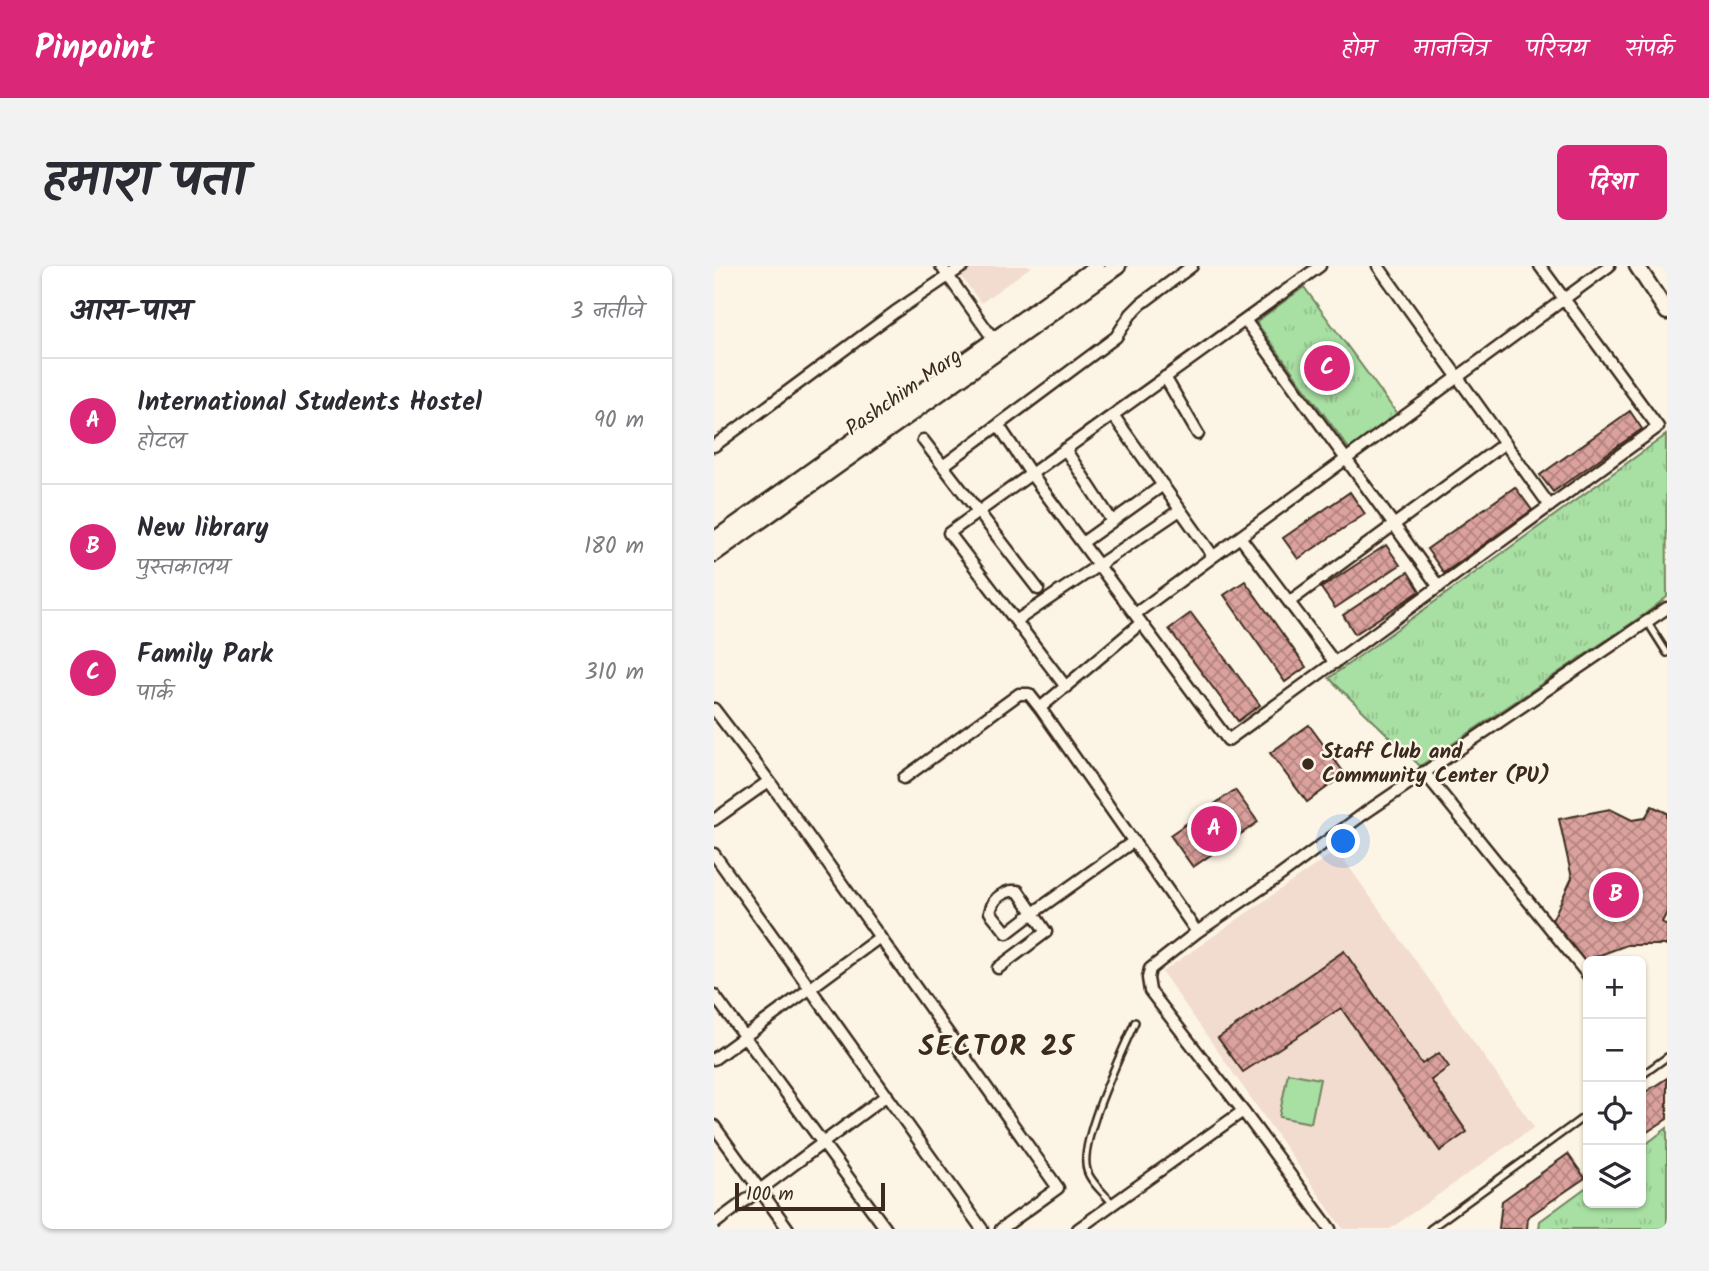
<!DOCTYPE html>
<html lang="hi">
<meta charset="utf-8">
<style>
:root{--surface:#fff;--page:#f2f2f3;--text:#2b2b33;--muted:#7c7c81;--line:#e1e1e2;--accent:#db2777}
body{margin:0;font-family:Kalam,"Playpen Sans Deva",sans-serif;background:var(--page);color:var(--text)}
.controls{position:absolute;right:21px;bottom:21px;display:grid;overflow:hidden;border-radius:10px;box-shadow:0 2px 5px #0004}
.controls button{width:63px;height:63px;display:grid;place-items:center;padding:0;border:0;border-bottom:2px solid var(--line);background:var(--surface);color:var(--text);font:35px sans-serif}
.scale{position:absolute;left:21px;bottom:18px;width:150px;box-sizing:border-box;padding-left:7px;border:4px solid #3b2a1e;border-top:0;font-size:19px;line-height:24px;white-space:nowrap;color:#3b2a1e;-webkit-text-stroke:5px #fcf5e5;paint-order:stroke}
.you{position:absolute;left:630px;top:576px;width:24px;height:24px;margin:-18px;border:5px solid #fff;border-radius:50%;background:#1a73e8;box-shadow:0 0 0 10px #1a73e833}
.badge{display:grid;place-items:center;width:46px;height:46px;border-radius:50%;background:var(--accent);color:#fff;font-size:23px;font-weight:700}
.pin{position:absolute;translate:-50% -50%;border:4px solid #fff;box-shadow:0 2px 7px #0006}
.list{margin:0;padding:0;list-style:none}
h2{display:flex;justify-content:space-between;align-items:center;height:91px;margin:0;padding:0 28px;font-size:30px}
h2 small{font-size:23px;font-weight:400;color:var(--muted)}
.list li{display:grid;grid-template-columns:46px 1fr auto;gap:21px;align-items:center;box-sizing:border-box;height:126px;padding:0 28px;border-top:2px solid var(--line)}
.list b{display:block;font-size:26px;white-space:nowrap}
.list p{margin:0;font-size:23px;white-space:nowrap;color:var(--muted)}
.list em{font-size:23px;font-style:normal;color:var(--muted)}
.icon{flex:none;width:38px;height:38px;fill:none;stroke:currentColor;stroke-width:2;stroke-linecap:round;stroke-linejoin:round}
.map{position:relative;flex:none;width:953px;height:963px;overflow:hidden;border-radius:10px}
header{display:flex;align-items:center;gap:42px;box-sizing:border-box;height:98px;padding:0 35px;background:var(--accent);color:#fff}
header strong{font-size:33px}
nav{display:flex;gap:38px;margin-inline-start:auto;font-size:24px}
.intro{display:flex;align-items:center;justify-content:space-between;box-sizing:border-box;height:168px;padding:0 42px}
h1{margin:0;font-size:49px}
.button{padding:18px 32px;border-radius:10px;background:var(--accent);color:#fff;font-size:24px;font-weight:700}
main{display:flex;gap:42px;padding:0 42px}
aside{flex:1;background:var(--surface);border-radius:10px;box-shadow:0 2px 5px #0004}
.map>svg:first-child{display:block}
</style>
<header>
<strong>Pinpoint</strong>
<nav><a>होम</a><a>मानचित्र</a><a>परिचय</a><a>संपर्क</a></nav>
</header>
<div class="intro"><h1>हमारा पता</h1><a class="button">दिशा</a></div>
<main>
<aside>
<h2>आस-पास<small>3 नतीजे</small></h2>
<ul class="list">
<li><span class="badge">A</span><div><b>International Students Hostel</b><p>होटल</p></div><em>90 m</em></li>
<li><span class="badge">B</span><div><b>New library</b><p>पुस्तकालय</p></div><em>180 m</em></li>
<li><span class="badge">C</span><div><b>Family Park</b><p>पार्क</p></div><em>310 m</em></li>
</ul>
</aside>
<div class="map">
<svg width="953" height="963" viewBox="0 0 953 963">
<defs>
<pattern id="park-tufts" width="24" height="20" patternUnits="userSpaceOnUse" patternTransform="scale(1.75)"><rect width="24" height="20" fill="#a8dfa3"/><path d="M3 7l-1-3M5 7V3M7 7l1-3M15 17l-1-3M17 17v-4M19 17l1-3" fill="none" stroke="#92c08c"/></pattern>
<pattern id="building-cross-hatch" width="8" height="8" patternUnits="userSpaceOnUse" patternTransform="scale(1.75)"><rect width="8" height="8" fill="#dba19d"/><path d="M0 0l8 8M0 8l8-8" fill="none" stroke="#b3837f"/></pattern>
</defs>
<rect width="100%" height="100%" fill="#fcf5e5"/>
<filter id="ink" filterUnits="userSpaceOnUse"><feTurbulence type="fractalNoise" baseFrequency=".0143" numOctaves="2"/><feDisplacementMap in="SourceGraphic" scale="14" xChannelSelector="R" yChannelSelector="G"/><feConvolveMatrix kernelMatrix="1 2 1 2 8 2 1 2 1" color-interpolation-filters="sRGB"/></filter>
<g filter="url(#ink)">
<path fill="#f2dccf" d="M 239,0 L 318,0 L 267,37 Z
M 623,584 L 820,861 L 676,963 L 629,963 L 448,706 Z"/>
<path fill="#a8dfa3" stroke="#728460" stroke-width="2" d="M 574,807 L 606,813 L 597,857 L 565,851 Z"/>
<path fill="url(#park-tufts)" stroke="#728460" stroke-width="2" d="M 590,21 L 684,149 L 636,184 L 542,56 Z
M 952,169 L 953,331 L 931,348 L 706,500 L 615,412 Z
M 953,862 L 953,963 L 825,963 L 826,955 L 874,920 L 874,937 L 927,937 L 927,882 Z"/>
<path fill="url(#building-cross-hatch)" stroke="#3b2a1e" stroke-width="2" d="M 916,145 L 928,163 L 839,226 L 826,209 Z
M 801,221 L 818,244 L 730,307 L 713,283 Z
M 636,226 L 651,248 L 584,293 L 569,272 Z
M 672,279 L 686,299 L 621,342 L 607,322 Z
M 694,306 L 706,325 L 641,368 L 629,349 Z
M 531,315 L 592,401 L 571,416 L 510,329 Z
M 477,347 L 546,439 L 524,455 L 455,363 Z
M 595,459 L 631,508 L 593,536 L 556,487 Z
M 521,524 L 544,556 L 479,601 L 456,569 Z
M 938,540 L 953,547 L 953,646 L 948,656 L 953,660 L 953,679 L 913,679 L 867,696 L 835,661 L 858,612 L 845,553 L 896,543 L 918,554 L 931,552 Z
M 630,685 L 708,798 L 725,787 L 735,801 L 717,814 L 753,866 L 726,885 L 627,742 L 529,806 L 504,772 Z
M 953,812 L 953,853 L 927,870 L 927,829 Z
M 854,888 L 871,912 L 814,951 L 813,963 L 785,963 L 788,935 Z"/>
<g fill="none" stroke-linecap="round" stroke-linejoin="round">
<g stroke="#3b2a1e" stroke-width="10">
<path id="service" d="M 934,357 L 953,387
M 927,810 L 953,791
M 399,938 C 391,928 376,916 373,904 C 364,876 408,786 421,756
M 716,963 L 874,848"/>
</g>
<g stroke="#3b2a1e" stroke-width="15">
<path id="minor" d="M 227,0 L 280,74
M 664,0 L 836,240
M 531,54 L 725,321
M 451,111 L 484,168
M 399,149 L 499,290
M 285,160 L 317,208 L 514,474 L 944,161 L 826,0
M 209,174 L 324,323
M 0,180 L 181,46 L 249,0
M 351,183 L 398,255
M 229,200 L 402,71 L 417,48 L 427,38 L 478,0
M 526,271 L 621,397
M 368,277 L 449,219
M 575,336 L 791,177
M 421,348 L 895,0
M 302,355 L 466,244
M 427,357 L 326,442 L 483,666
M 352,421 L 235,267 L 606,0
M 0,443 L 55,515 L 344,922 L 287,963
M 710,506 L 874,709
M 190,512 L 305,428 L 315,428 L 326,442
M 0,554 L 55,515
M 0,588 L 268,963
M 297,625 L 304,625 L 319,647 L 293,667 L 276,646 C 279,634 285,628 297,625 Z
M 284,702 L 332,666 L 319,647 L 420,575
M 0,729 L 172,963
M 0,793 L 166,671
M 529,845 L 436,725 L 434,712 L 436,703 L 483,666 L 564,611 L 651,547 L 953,342
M 0,860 L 74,963
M 0,958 L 173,829
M 364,963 L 529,845 L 616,963"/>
</g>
<g stroke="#3b2a1e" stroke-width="19">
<path id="secondary" d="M 923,0 L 953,46
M 0,274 L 383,0
M 0,288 L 404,0"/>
</g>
<use href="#service" stroke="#fcf5e5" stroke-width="5"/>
<use href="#minor" stroke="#fcf5e5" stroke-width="10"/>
<use href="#secondary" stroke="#fcf5e5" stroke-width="14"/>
</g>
</g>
<circle fill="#3b2a1e" stroke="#fcf5e5" stroke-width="2.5" cx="594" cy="498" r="7"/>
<g text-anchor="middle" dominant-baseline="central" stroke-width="5" stroke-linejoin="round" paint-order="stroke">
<g font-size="21" fill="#3b2a1e" stroke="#fcf5e5">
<text transform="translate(190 127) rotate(-35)">Pashchim Marg</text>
</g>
<g font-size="21" font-weight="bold" fill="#3b2a1e" stroke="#fcf5e5" text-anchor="start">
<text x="608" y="486">Staff Club and<tspan x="608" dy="24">Community Center (PU)</tspan></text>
</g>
<g font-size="28" font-weight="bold" letter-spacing="2" fill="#3b2a1e" stroke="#fcf5e5">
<text x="283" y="781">SECTOR 25</text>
</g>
</g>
</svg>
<div class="controls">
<button>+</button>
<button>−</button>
<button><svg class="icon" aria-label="locate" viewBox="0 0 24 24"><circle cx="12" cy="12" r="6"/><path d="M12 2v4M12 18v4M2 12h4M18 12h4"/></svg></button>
<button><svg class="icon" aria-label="layers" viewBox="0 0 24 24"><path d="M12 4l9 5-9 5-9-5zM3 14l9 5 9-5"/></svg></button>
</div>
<div class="scale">100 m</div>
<div class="you"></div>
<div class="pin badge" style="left:500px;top:563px">A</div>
<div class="pin badge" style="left:902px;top:629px">B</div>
<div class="pin badge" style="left:613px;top:102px">C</div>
</div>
</main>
